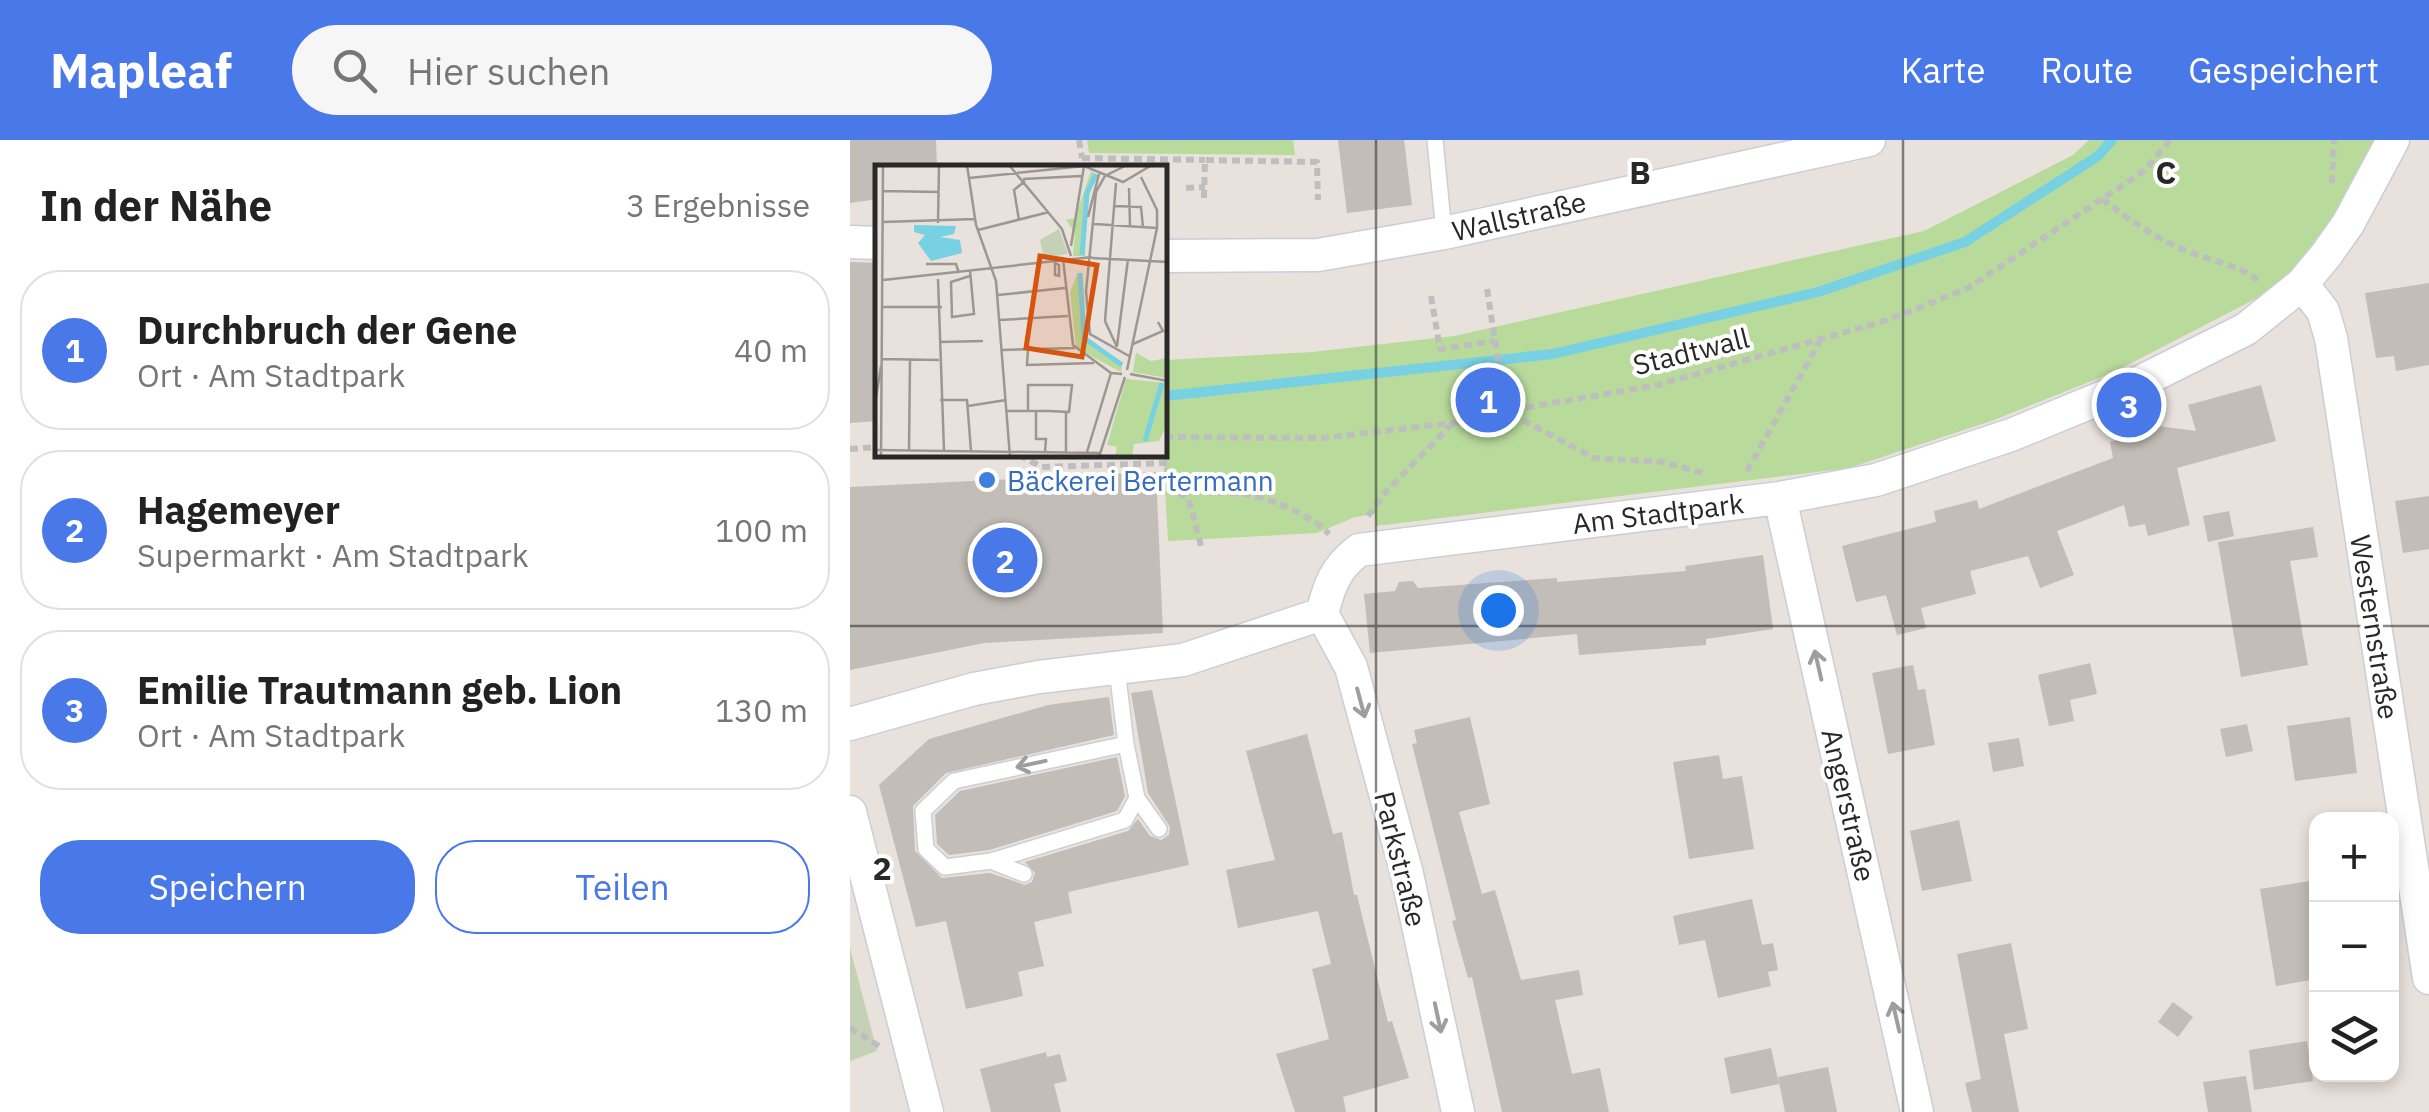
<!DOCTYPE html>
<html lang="de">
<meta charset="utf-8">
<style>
:root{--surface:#fff;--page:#f6f6f6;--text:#222;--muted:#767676;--line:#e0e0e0;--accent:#4978e8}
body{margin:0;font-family:"IBM Plex Sans",sans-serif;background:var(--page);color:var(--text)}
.controls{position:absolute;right:30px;bottom:30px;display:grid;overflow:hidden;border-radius:20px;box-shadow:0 5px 15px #0003}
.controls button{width:90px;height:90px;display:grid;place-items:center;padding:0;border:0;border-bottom:2px solid var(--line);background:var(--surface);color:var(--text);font:50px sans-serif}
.you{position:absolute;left:648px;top:470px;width:35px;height:35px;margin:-25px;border:8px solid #fff;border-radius:50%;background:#1a73e8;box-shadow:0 0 0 15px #1a73e833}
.badge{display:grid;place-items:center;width:65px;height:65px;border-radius:50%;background:var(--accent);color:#fff;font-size:32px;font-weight:700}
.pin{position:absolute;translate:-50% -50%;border:5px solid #fff;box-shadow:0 2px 10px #0006}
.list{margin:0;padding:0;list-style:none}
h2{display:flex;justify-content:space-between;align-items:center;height:130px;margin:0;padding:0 40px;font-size:42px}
h2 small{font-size:32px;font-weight:400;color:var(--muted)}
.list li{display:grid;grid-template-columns:65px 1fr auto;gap:30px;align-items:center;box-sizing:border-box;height:160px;margin:0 20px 20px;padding:0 20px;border:2px solid var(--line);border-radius:40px}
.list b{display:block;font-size:38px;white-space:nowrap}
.list p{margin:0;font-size:32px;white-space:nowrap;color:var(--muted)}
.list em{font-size:32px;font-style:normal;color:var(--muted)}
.actions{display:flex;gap:20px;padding:30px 40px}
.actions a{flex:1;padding:22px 0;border:2px solid var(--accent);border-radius:40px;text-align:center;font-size:35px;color:var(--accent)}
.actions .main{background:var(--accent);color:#fff}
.icon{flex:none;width:55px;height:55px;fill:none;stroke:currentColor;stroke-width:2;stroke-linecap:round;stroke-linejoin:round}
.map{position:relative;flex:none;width:1579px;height:972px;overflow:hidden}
header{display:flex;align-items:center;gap:60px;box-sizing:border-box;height:140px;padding:0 50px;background:var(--accent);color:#fff}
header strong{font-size:48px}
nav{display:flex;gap:55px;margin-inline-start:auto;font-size:35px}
.search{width:700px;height:90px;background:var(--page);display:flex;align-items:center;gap:25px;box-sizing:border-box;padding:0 35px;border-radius:55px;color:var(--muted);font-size:38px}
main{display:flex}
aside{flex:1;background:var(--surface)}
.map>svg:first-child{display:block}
</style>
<header>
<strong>Mapleaf</strong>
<div class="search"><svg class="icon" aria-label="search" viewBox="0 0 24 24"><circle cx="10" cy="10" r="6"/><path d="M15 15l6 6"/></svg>Hier suchen</div>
<nav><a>Karte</a><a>Route</a><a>Gespeichert</a></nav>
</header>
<main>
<aside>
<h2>In der Nähe<small>3 Ergebnisse</small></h2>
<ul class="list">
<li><span class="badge">1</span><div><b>Durchbruch der Gene</b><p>Ort · Am Stadtpark</p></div><em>40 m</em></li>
<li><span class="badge">2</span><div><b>Hagemeyer</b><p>Supermarkt · Am Stadtpark</p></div><em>100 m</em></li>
<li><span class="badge">3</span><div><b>Emilie Trautmann geb. Lion</b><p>Ort · Am Stadtpark</p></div><em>130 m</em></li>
</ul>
<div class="actions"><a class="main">Speichern</a><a>Teilen</a></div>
</aside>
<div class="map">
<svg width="1579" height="972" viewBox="0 0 1579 972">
<rect width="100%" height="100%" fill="#e9e1db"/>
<path fill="#b8db9c" d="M 237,0 L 443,0 L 445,15 L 239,13 Z
M 1239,0 L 1524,0 L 1480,85 L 1447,128 L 1411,156 L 1264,232 L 1144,280 L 999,328 L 526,386 L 525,374 L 505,377 L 467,393 L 318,401 L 313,315 L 315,220 L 462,212 L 604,196 L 1074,91 L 1223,15 Z"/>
<path fill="#c5d1b4" d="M 0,808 L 27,911 L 0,921 Z"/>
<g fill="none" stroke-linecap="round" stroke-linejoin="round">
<path stroke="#77d1e2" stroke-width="10" d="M 315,256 L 703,214 L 968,152 L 1115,102 L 1248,16 L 1262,0"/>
</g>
<path fill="#c2bdb6" d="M 0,0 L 86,0 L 87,28 L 28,28 L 28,59 L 0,63 Z
M 488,0 L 554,0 L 562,65 L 497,73 Z
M 0,122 L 28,123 L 28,281 L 0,283 Z
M 1579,143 L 1579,225 L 1546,231 L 1544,216 L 1526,218 L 1515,153 Z
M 1411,245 L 1426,301 L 1327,328 L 1340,385 L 1298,396 L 1295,384 L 1279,387 L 1274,365 L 1207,391 L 1224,435 L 1190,448 L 1178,416 L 1120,431 L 1126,454 L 1071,468 L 1076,488 L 1047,495 L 1036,455 L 1006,462 L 992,406 L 1086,382 L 1084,371 L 1127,360 L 1129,369 L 1263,318 L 1260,302 L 1277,297 L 1293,284 L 1346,291 L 1338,265 Z
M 306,332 L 313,493 L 134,503 L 0,530 L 0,347 Z
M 1579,356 L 1579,409 L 1553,413 L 1545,361 Z
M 1379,371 L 1384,396 L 1358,402 L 1353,376 Z
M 1463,387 L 1468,417 L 1440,421 L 1458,525 L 1391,537 L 1368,402 Z
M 913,415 L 923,489 L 856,499 L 856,505 L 729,515 L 727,494 L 520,513 L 514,454 L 545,451 L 549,442 L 563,441 L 568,448 L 707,438 L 707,442 L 836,431 L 835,426 Z
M 1240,523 L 1247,554 L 1220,560 L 1224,581 L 1199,586 L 1188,535 Z
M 1063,525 L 1068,550 L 1075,549 L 1085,605 L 1038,614 L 1022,533 Z
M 302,550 L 339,725 L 218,752 L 222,773 L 184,782 L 194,826 L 168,832 L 173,856 L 116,869 L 96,781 L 66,787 L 29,645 L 79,599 L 198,565 L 259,557 L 264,595 L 96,633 L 63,666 L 65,711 L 92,738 L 140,733 L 175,745 L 182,742 L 185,733 L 175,722 L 278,691 L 288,679 L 300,696 L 311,700 L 319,695 L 320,687 L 298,653 L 281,553 Z
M 620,577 L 640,664 L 609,672 L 632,754 L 645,750 L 671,840 L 729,830 L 733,855 L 705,860 L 722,934 L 750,928 L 759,972 L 652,972 L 622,837 L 618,838 L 602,781 L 606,780 L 562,604 L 567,603 L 564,590 Z
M 1500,577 L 1507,633 L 1445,641 L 1437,586 Z
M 1397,584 L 1403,611 L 1376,617 L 1370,589 Z
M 457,594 L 483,694 L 492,692 L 504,755 L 507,755 L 538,882 L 542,881 L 559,938 L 493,957 L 496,972 L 445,972 L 426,914 L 479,899 L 462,829 L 481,824 L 468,771 L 388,788 L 376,730 L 425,720 L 396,611 Z
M 1169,598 L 1174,626 L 1143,632 L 1138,603 Z
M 869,615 L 873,639 L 892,636 L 904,709 L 839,719 L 823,622 Z
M 267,617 L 275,656 L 267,671 L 139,710 L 99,715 L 87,704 L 85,675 L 110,651 Z
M 1109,680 L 1122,741 L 1072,751 L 1060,691 Z
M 1466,740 L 1466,839 L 1426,846 L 1410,749 Z
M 902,759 L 912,805 L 923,803 L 928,830 L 918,832 L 921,846 L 868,858 L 855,800 L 829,805 L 823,776 Z
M 1161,803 L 1178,889 L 1154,894 L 1169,972 L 1122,972 L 1115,943 L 1131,939 L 1107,814 Z
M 1323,862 L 1343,877 L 1328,897 L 1308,882 Z
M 1457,901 L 1463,941 L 1404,950 L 1399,910 Z
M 921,908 L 929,944 L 881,954 L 874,918 Z
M 196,912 L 197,917 L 210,914 L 217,941 L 204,944 L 211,972 L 141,972 L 130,929 Z
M 978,927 L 987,972 L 935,972 L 928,937 Z
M 1396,936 L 1402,972 L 1358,972 L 1353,942 Z"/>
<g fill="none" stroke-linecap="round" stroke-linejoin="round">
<g stroke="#c9ced9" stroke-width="18">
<path id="service" d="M 585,0 L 594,93
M 267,529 L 276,604 L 287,658 L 275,680 L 141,721 L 95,727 L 76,709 L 73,671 L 104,641 L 276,604
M 287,658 L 309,689
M 141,721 L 174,734"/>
</g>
<g stroke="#c9ced9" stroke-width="35">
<path id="minor" d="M 0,102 L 28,103
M 315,116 L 468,115 L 594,93 L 1019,0
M 1452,144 L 1473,171 L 1481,198 L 1579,838
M 930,358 L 1067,972
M 472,474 L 501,527 L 557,734 L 608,972
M 0,584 L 124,549 L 189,537 L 333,520 L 472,474 C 479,446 485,428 509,410 L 930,358 L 1026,340 L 1161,295 L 1290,242 L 1396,189 L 1452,144 L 1476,115 L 1498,84 L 1543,0
M 0,672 L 77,972"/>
</g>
<path stroke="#bebebe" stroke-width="6" stroke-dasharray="8 5" stroke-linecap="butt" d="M 229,0 L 232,18
M 232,18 L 355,20
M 1482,43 L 1484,0
M 336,48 L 355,47
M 354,58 L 355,20 L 467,22 L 468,60
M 1252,59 C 1280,80 1308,100 1342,113 C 1366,122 1388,125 1409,141
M 637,149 L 656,271 L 744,318 L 813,322 L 857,334
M 581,156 L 590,209 L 645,201
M 315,297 L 472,298 L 603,283 L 656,271 L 808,245 L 1038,180 L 1118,148 L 1294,31 L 1320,0
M 0,309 L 28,307
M 169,315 L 192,327 L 317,323 L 320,345 C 347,357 372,349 399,355 C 426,361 460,374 479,394
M 897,331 L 971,199
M 329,352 L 339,360 L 351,406
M 518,376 L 533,355 L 603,283
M 0,888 L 29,906"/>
<use href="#service" stroke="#fff" stroke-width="15"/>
<use href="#minor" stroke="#fff" stroke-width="32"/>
</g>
<defs><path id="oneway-shaft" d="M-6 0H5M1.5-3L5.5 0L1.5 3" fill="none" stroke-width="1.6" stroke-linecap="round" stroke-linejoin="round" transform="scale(2.5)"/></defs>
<g stroke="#9e9e9e">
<use href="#oneway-shaft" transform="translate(968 525) rotate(-103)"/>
<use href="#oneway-shaft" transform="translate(511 563) rotate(75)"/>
<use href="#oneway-shaft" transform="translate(181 624) rotate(168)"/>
<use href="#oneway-shaft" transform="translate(1046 877) rotate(-103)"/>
<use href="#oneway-shaft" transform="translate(588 878) rotate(78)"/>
</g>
<path fill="none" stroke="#282828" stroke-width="2.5" stroke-opacity="0.55" d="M 526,0 L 526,972M 1053,0 L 1053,972M 0,486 L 1579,486"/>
<circle fill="#3f7fe0" stroke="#fff" stroke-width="4" cx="137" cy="340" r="10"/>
<g text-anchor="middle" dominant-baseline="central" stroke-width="8" stroke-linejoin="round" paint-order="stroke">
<g font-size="28" fill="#282828" stroke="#fff">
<text transform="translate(669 76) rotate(-13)">Wallstraße</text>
<text transform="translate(841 211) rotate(-14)">Stadtwall</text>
<text transform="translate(808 373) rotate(-7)">Am Stadtpark</text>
<text transform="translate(1525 487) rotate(81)">Westernstraße</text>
<text transform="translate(999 665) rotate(77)">Angerstraße</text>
<text transform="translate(551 719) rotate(76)">Parkstraße</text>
</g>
<g font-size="28" fill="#366cbe" stroke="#fff" text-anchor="start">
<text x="157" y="340">Bäckerei Bertermann</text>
</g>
</g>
<g transform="translate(25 25)">
<rect width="292" height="292" fill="#e9e1db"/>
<path d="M 216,6 L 222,10 L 212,35 L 210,91 L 198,91 L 200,68 L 191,55 L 200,53 ZM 203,107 L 210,171 L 247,199 L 246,207 L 201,183 L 195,127 ZM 261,188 L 276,196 L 292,193 L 292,213 L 258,207 ZM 251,214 L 292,218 L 292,260 L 284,276 L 259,279 L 257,292 L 240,292 L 242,282 L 232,280 Z" fill="#b8db9c"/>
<path d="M 184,64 L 193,89 L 169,93 L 165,75 Z" fill="#c5d1b4"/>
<path d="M 39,60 L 81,61 L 79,69 L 65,72 L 85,75 L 87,88 L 56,96 L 43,78 L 50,70 L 39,67 Z" fill="#77d1e2"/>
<path fill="none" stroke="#77d1e2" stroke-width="5" d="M 207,90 L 212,28 L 221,9M 205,108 L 209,173 L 247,200M 270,276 L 287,218"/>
<path fill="none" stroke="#9c9793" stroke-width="2.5" d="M 92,0 L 101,60 L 121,116 L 135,292M 134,0 L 187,64 L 196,91M 252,0 L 230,11 L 221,27 L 211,126 L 215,169 L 254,191M 94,13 L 209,1 L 248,17 L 277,0M 148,14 L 206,11M 241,18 L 230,156 L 242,182M 254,23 L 255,61M 8,26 L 64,27M 240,41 L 266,42 L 268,62M 213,52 L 224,9M 144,55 L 139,25 L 150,16M 8,57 L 100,54M 63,58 L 64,0M 219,59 L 282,63M 103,65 L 174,47M 196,81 L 209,1M 217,93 L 293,97M 188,94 L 198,180 L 236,208 L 247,209M 180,98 L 184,100 L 184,111 L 180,110 ZM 51,99 L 81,99 L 84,108M 95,105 L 99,149 L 77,152 L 76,117 L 95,111M 63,114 L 69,286M 8,115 L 217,92M 123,130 L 190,123M 8,142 L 67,142M 125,155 L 193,151M 64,177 L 108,176M 258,179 L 288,166 L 283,157M 242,181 L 253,94M 153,184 L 152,200 L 219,198M 127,185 L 200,183M 7,194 L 64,195M 252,205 L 282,63 L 282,45 L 266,12M 255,209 L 293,216M 65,235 L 92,235 L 96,286M 0,239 L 6,201M 93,241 L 131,235M 132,246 L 174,246 L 194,247 L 197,220 L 153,220 L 153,246M 161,246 L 161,274 L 171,274 L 170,287M 0,285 L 226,288M 34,286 L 35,195M 191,287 L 191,246M 212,287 L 236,208M 6,292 L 8,0M 224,292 L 250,212"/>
<path fill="#d5540f" fill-opacity="0.15" stroke="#d5540f" stroke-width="5" d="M 165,91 L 222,100 L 207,192 L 151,183 Z"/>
<rect width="292" height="292" fill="none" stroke="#282828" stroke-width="5"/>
</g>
<g font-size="32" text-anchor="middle" font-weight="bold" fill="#282828" stroke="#fff" stroke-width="8" stroke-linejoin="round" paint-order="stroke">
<text x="790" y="44">B</text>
<text x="1316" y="44">C</text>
<text x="32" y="740">2</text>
</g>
</svg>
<div class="controls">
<button>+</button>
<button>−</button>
<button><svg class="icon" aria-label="layers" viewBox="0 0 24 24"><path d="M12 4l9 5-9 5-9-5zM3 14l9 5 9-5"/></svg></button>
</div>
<div class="you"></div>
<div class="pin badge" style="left:638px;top:260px">1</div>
<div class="pin badge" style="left:155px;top:420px">2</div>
<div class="pin badge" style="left:1279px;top:265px">3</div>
</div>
</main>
